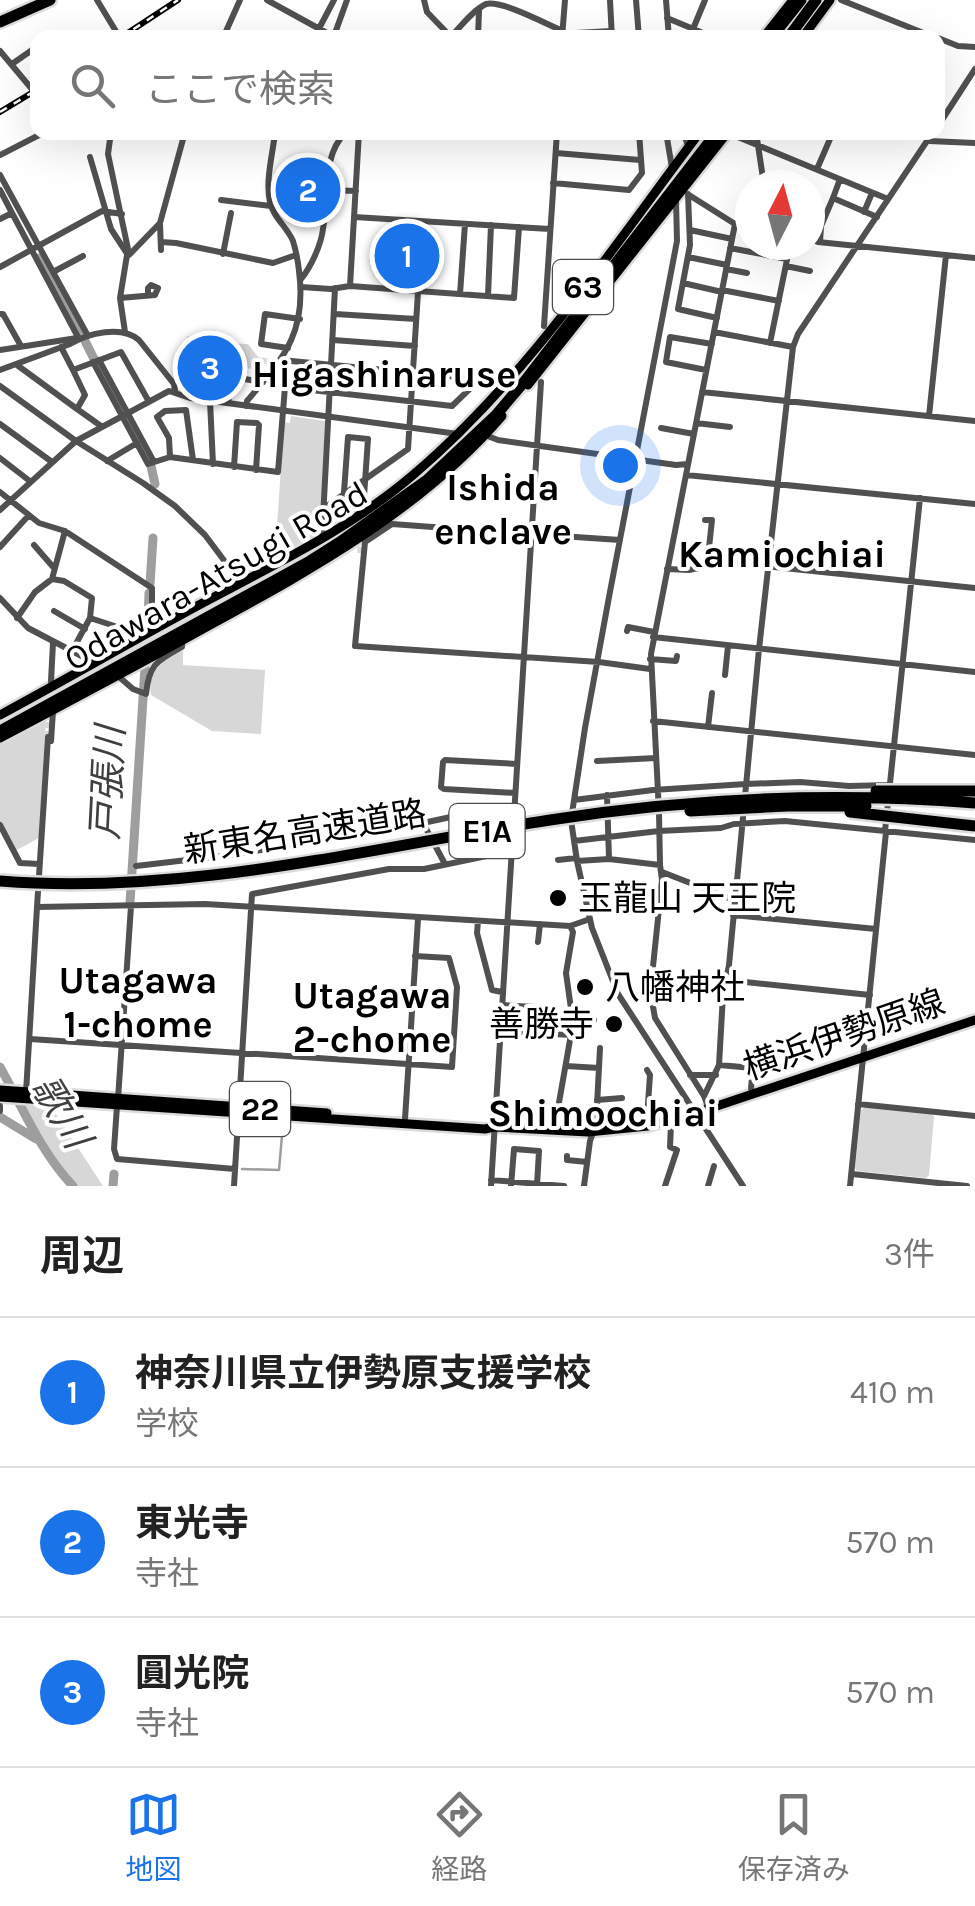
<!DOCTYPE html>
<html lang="ja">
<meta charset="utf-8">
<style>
:root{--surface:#fff;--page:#f6f6f6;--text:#222;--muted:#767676;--line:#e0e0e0;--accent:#1a73e8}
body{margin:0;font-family:Karla,"Noto Sans JP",sans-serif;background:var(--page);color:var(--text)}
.compass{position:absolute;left:735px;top:170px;width:90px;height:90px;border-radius:50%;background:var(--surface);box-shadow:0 10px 40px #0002;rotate:6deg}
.you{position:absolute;left:620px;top:465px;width:35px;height:35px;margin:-25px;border:8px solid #fff;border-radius:50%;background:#1a73e8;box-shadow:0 0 0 15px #1a73e833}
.badge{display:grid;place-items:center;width:65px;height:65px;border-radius:50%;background:var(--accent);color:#fff;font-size:32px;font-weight:700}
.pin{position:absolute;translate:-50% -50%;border:5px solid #fff;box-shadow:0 2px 10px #0006}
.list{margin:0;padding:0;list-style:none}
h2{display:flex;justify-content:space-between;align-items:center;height:130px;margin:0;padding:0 40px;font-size:42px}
h2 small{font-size:32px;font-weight:400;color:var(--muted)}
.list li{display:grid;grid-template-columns:65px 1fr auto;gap:30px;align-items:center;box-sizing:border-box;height:150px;padding:0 40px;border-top:2px solid var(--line)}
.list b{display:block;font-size:38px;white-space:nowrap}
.list p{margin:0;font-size:32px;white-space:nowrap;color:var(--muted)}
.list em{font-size:32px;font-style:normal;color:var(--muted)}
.icon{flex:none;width:55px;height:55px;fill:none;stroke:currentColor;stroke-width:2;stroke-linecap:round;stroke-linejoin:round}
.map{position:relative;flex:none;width:975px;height:1186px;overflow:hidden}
.search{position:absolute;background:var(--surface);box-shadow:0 10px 40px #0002;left:30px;right:30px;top:30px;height:110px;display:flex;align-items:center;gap:25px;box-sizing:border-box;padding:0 35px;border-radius:20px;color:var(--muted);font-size:38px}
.sheet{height:580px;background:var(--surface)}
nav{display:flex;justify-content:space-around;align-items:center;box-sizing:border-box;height:140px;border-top:2px solid var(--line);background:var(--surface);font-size:28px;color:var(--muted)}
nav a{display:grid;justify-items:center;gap:5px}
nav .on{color:var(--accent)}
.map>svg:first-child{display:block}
</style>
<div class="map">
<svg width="975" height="1186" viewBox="0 0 975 1186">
<rect width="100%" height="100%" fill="#fff"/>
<path fill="#d7d7d7" d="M 187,336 L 220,343 L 248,344 L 258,357 L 277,360 L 271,368 L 264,363 L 263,371 L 233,366 L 231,373 L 224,372 L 223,358 L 190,359 Z
M 291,416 L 325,421 L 320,532 L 275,557 L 284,422 L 290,423 Z
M 183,650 L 183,665 L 265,670 L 261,734 L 212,731 L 151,695 C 147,670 163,661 183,650 Z
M 46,718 L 39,838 L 15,851 L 0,822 L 0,745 Z
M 22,1103 L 50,1105 L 103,1186 L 76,1186 L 60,1167 Z
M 865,1107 L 932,1114 L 934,1117 L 929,1175 L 926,1178 L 857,1171 L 855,1168 L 861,1110 Z"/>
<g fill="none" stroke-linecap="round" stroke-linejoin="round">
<path stroke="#9e9e9e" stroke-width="2.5" d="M 242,1169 L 279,1170 L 283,1124"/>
<path stroke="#9e9e9e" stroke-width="9" d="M 39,258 L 81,334
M 85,341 L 94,359
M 151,466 L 155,484
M 150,584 L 153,538
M 148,624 L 149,593
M 130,903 L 145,667
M 0,1067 C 23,1108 40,1151 73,1186
M 0,1117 L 36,1139
M 113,1186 L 114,1174"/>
<path stroke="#d9d9d9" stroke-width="6" stroke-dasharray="6 3" stroke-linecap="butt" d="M 360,553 L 362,534
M 48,737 L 49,709"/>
<g stroke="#dbdbdb" stroke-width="14">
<path id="major" d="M 763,38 L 793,0
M 802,38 L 830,0
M 528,385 L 728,132
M 0,715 C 67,679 132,641 199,605 C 272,566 350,529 413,475 C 527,378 610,251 700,132
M 0,738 C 70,701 140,664 210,625 C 315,568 423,508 502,416
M 0,1090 L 327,1113
M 0,1097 L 485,1129 L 494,1127 L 588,1132 L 648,1126 L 696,1113 L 975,1020"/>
</g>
<g stroke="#dbdbdb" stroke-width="16">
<path id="highway" d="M 0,22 L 50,0
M 771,38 L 801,0
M 788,38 L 816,0
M 0,731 L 310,561 L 340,542 L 427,480 L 496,415 L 524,382 L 717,132"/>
</g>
<path stroke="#505050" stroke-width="6" d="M 97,0 L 120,38
M 267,0 L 336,38
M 424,0 L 427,12 L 451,37
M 610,0 L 612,38
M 636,0 L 639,38
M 666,0 L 669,38
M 841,0 L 936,38
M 667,18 L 715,38
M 693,29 L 705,0
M 576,33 L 611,31
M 479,34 L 504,38
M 334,36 L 347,0
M 223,38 L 240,0
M 314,38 L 334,0
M 450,38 C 460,27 473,10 486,4 C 502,0 546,24 563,31
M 478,38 L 479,11
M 562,38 L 565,0
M 938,38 L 958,46 L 975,47
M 0,51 L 31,88
M 12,64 L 32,50
M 938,126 L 975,69
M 111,132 L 108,154 L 128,249 L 120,298 L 125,332
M 666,132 L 672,168
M 683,132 L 689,148
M 756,132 L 764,185
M 728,133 L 888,199
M 929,141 L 975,143
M 556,153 L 640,160
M 0,155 L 45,132
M 90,157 L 111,229 L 126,252
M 817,169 L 833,132
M 0,175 L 88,336
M 840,179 L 833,198 L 877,217
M 553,183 L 629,190 L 642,173 L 639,132
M 0,190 L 12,213
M 328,190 L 356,191
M 688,194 L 690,245 L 678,309 L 717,318
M 689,195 L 735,224
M 221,200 L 271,206
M 676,200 L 677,241 L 609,597 L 585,728 L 571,820 L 577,861 L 592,928 L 618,994 L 743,1186
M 864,212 L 872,193
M 354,217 L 550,229
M 0,219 L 12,213 L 79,339
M 160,224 L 161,250
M 735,224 L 750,218
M 690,230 L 732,239
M 810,238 L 818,242 L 975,258
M 161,242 L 176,243 L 273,263 L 296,255
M 820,242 L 821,226 L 833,198
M 730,248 L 787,259
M 223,254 L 231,213
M 129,255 L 160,223 L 185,132
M 688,257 L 727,265
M 786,266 L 810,271
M 0,267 L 102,211 L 122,214
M 726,269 L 747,273
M 53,272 L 83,256
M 301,279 C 311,267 321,245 323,229 C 329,197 321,156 346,132
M 683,283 L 722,292
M 350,286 L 359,132
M 301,287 L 331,289 L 350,286 L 514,298 L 519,227
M 722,290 L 779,301
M 460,294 L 465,224
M 488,296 L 491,225
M 120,298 L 155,295 L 158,288 L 151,285 L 148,288 L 148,295
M 0,314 L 3,314 L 21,346
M 335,314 L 416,319
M 544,326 L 557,132
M 714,332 L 793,347
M 333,340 L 415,346
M 770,343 L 790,245
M 61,347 L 73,370 L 121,352 L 148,400
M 288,348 L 261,344 L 265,314 L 300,319
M 0,350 L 77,338
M 99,360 L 154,462
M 281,360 L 479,379
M 93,362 L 148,464 L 170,457 L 278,472 L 285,387 L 452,406 L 480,379
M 17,365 L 77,409
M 0,370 L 70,344 C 88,333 122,325 139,340 L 174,384 L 175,391
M 73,370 L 85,395 L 77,409 L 101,426
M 706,370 L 666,362 L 670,337 L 712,344
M 0,386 L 76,441 L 143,483 L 175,506 L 205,535 L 241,583
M 702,392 L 975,421
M 210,401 L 213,464
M 228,403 L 232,377 L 263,382
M 246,406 L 247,401 C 284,357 307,333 299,271 C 298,261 296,251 293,241 C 287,227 273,217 270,202 C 265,180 273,154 275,132
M 929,416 L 946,255
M 696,423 L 730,427
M 0,424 L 52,462
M 661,428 L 694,434
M 485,435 L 498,440 L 676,465 L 688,464
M 170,457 L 169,438 L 157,417 L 165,411 L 186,410 L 193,460
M 0,458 L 31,482
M 107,461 L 137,443
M 234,467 L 237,422 L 257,423 L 259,425 L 256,470
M 686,475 L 975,504
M 0,492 L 39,523 L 65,531 L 152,588 L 152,618 L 158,628
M 344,492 L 348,437 L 368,439 L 364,496
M 323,509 L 408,449 L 418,292
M 0,510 L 76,441 L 169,391 L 190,398 L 458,434
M 705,520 L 712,520 L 707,566
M 531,534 L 620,540
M 322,538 L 335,288
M 365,542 L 355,646 L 599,662 L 650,669
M 365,542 L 392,524 L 487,531
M 34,545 L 54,568
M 0,547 L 29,515
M 667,569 L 689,570 L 727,562 L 975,588
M 52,579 L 64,581 L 92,598 L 90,618 L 72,651
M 0,598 L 28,628 L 93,662
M 54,611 L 85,629
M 17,618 L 35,592 L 52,579 L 65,531
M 90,618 L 136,633 L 139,638
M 627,631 L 628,627 L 654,632
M 653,637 L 975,672
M 650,659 L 676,661 L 677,656
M 725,675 L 728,646
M 118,676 L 133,689 L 146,694 C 149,664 157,661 182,647 L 182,641
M 51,681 L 53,643
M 653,721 L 975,755
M 708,727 L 712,693
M 51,741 L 53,711
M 597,761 L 656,758
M 515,793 L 444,789 L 441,787 L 443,762 L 445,760 L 517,764
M 607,795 L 609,859
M 574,800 L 653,790 L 746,784 L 800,782 L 849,786 L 890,785
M 423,823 L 445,864
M 0,825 L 20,863 L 39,864
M 885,831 L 920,498
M 574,841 L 659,831 L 721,828 L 734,824 L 785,821 L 975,840
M 558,860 L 576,858
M 577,861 L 609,859 L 660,865
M 136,866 L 238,854 L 423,823 L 497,807 L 514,807
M 662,872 L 734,900
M 37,907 L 48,737
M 733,915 L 876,929
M 478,921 L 477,933 L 492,990 L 502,992
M 538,942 L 540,924
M 726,980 L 870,995
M 501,1005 L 534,1007
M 573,1018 L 594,1020
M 500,1031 L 572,1035
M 30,1039 L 452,1067 L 457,987 L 449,958 L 415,956
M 719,1065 L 753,1068 L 751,1088 L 753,1094
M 566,1066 L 599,1068
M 647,1070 L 650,1075 L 647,1118 L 648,1126
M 690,1075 L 716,1075
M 26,1093 L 37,907 L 205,904 L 570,926 L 590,919
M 704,1096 L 719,1065 L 723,995 L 729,965 L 759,649 L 793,347 L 798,334 L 933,132
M 118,1099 L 131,906
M 597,1100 L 622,1098
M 858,1104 L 975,1116
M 0,1106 L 0,1111
M 117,1106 L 114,1149 L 117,1159 L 235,1169
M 709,1109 L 704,1096 L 655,1018 L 651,995 L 652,976 L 662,880 L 660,865 L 659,812 L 651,654 L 735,224
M 405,1119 L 418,919
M 554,1131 L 573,1023 L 566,973 L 573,932 L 570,926
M 567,1156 L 567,1160 L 587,1162
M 852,1174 L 967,1186
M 491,1180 L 564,1186
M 234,1186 L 252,894 L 389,869 L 424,869 L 511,851
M 491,1186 L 541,382
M 511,1186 L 514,1149 L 539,1151 L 537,1186
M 584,1186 L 590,1141 L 596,1124 L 600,1048
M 665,1186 L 677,1150 L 670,1147 L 671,1125
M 708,1186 L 714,1166
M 850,1186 L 886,832"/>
<use href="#major" stroke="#000" stroke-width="9"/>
<use href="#highway" stroke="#000" stroke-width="11"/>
<g stroke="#000" stroke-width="6">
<path id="rail" d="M 120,38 L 178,0
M 0,112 L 38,89"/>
</g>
<use href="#rail" stroke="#fff" stroke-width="2.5" stroke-dasharray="8" stroke-linecap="butt"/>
<g stroke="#dbdbdb" stroke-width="16" stroke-linecap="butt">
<path id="highway-bridge" d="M 876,791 L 975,791
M 690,811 L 787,806 L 866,806
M 850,812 L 975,826
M 0,881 C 186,896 368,848 550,820 C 691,798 833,792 975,803"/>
</g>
<use href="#highway-bridge" stroke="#000" stroke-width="11"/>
</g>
<g fill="#000" stroke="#fff" stroke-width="4">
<circle cx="558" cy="898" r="10"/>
<circle cx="585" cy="987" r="10"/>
<circle cx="614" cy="1024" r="10"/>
</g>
<g text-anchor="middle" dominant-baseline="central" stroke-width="8" stroke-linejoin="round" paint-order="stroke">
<g fill="#fff" stroke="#4c4c4c" stroke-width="2.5">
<rect x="553" y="260" width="60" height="54" rx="8"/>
<rect x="449.5" y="804" width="75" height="54" rx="8"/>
<rect x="230" y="1082" width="60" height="54" rx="8"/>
</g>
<g font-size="32" font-weight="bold" fill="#000">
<text x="583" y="287">63</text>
<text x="487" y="831">E1A</text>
<text x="260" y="1109">22</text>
</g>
<g font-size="35" fill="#000" stroke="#fff">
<text transform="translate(216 576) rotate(-30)">Odawara-Atsugi Road</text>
<text transform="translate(305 832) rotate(-9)">新東名高速道路</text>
<text transform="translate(844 1035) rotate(-19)">横浜伊勢原線</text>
</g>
<g font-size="35" fill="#000" stroke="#fff" text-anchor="start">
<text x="578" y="898">玉龍山 天王院</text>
<text x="605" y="987">八幡神社</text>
<text x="594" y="1024" text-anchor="end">善勝寺</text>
</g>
<g font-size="38" font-weight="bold" fill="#000" stroke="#fff">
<text x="384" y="374">Higashinaruse</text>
<text x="503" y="487">Ishida<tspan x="503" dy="44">enclave</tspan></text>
<text x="782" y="554">Kamiochiai</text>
<text x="138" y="980">Utagawa<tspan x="138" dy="44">1-chome</tspan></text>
<text x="372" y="995">Utagawa<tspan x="372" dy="44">2-chome</tspan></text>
<text x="603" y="1113">Shimoochiai</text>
</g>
<g font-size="38" font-style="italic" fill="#3f3f3f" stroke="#fff">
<text transform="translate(108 783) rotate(-87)">戸張川</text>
<text transform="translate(61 1112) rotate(59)">歌川</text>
</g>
</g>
</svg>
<svg class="compass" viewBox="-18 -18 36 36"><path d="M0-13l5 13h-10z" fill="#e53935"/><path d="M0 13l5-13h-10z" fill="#767676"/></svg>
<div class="you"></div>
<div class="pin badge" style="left:407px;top:256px">1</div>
<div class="pin badge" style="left:308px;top:190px">2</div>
<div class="pin badge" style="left:210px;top:368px">3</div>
<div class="search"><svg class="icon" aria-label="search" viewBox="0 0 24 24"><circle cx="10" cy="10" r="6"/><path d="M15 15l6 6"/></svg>ここで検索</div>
</div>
<section class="sheet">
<h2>周辺<small>3件</small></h2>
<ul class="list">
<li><span class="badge">1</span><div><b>神奈川県立伊勢原支援学校</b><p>学校</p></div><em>410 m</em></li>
<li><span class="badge">2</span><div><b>東光寺</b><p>寺社</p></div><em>570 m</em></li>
<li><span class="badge">3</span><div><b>圓光院</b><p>寺社</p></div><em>570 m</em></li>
</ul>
</section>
<nav>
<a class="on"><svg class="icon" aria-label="map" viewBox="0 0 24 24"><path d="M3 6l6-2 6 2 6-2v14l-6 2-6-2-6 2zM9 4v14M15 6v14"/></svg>地図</a>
<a><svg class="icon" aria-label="directions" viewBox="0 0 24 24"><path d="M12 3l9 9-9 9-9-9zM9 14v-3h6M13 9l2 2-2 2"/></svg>経路</a>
<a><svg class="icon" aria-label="saved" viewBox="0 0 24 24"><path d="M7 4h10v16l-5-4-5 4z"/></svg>保存済み</a>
</nav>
